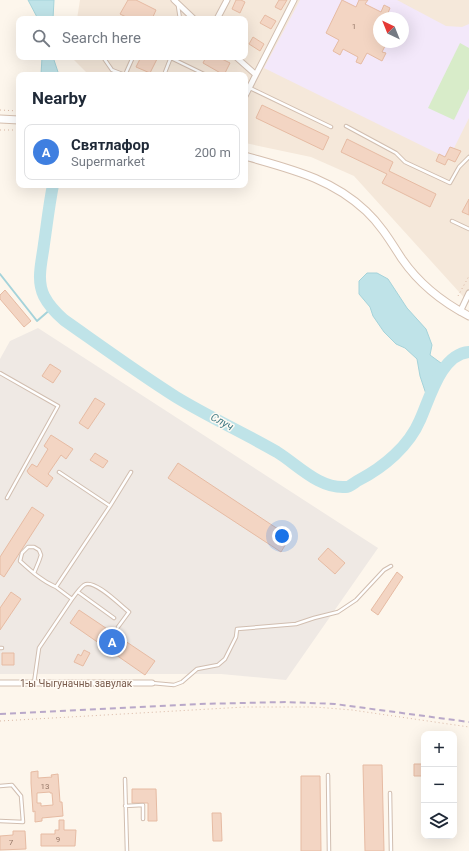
<!DOCTYPE html>
<meta charset="utf-8">
<style>
:root{--surface:#fff;--page:#f6f6f7;--text:#1f2937;--muted:#747a83;--line:#e0e1e3;--accent:#e76f51}
body{margin:0;font-family:Roboto,sans-serif;background:var(--page);color:var(--text)}
.controls{position:absolute;right:12px;bottom:12px;display:grid;overflow:hidden;border-radius:8px;box-shadow:0 4px 16px #0002}
.controls button{width:36px;height:36px;display:grid;place-items:center;padding:0;border:0;border-bottom:1px solid var(--line);background:var(--surface);color:var(--text);font:20px sans-serif}
.compass{position:absolute;left:373px;top:12px;width:36px;height:36px;border-radius:50%;background:var(--surface);box-shadow:0 4px 16px #0002;rotate:317deg}
.you{position:absolute;left:282px;top:536px;width:14px;height:14px;margin:-10px;border:3px solid #fff;border-radius:50%;background:#1a73e8;box-shadow:0 0 0 6px #1a73e833}
.badge{display:grid;place-items:center;width:26px;height:26px;border-radius:50%;background:var(--accent);color:#fff;font-size:13px;font-weight:700}
.pin{position:absolute;translate:-50% -50%;border:2px solid #fff;box-shadow:0 1px 4px #0006}
.list{margin:0;padding:0;list-style:none}
h2{display:flex;justify-content:space-between;align-items:center;height:52px;margin:0;padding:0 16px;font-size:17px}
h2 small{font-size:13px;font-weight:400;color:var(--muted)}
.list li{display:grid;grid-template-columns:26px 1fr auto;gap:12px;align-items:center;box-sizing:border-box;height:56px;margin:0 8px 8px;padding:0 8px;border:1px solid var(--line);border-radius:8px}
.list b{display:block;font-size:15px;white-space:nowrap}
.list p{margin:0;font-size:13px;white-space:nowrap;color:var(--muted)}
.list em{font-size:13px;font-style:normal;color:var(--muted)}
.icon{flex:none;width:22px;height:22px;fill:none;stroke:currentColor;stroke-width:2;stroke-linecap:round;stroke-linejoin:round}
.map{position:relative;flex:none;width:469px;height:851px;overflow:hidden}
.search{position:absolute;background:var(--surface);box-shadow:0 4px 16px #0002;left:16px;top:16px;width:232px;height:44px;display:flex;align-items:center;gap:10px;box-sizing:border-box;padding:0 14px;border-radius:8px;color:var(--muted);font-size:15px}
.panel{position:absolute;background:var(--surface);box-shadow:0 4px 16px #0002;left:16px;top:72px;width:232px;height:116px;border-radius:8px}
.map>svg:first-child{display:block}
</style>
<div class="map">
<svg width="469" height="851" viewBox="0 0 469 851">
<rect width="100%" height="100%" fill="#fdf6ec"/>
<path fill="#f5e8da" fill-rule="evenodd" d="M 80,0 L 469,0 L 469,303 L 354,176 L 311,157 L 245,143 L 245,75 L 89,75 L 71,57 L 245,57 L 245,19 L 77,19 ZM 379,18 L 403,18 L 403,42 L 379,42 Z"/>
<path fill="#efe9e4" d="M 38,328 L 378,548 L 286,680 L 221,674 L 0,674 L 0,359 L 10,341 Z"/>
<path fill="#f3e8fa" fill-rule="evenodd" d="M 300,0 L 397,0 L 446,26 L 462,27 L 469,24 L 469,118 L 454,148 L 450,147 L 445,157 L 264,68 ZM 379,18 L 403,18 L 403,42 L 379,42 Z"/>
<path fill="#d8ecc9" d="M 460,43 L 469,48 L 469,89 L 454,120 L 428,108 Z"/>
<path fill="#bfe3e8" stroke="#a5d3da" d="M 28,0 L 54,0 L 53,19 L 38,19 Z
M 42,57 L 53,57 L 59,75 L 41,75 Z
M 367,273 L 377,273 L 388,279 L 407,308 L 426,329 L 432,345 L 430,355 L 445,366 L 428,400 L 420,376 L 417,359 L 405,348 L 396,344 L 384,332 L 373,316 L 370,307 L 359,294 L 359,281 Z"/>
<g fill="none" stroke-linecap="round" stroke-linejoin="round">
<path stroke="#a5d3da" stroke-width="2" d="M 0,274 L 37,321 L 52,308"/>
<path stroke="#bfe3e8" stroke-width="12" d="M 53,185 C 49,205 47,224 44,244 C 42,261 36,280 44,296 C 49,306 56,313 64,320 C 101,346 138,373 176,397 C 209,417 244,433 277,452 C 298,465 319,489 346,487 C 350,487 355,482 359,480 C 384,467 409,446 420,420 C 430,398 441,354 469,352"/>
</g>
<path fill="#f3d5c3" stroke="#e6bba3" fill-rule="evenodd" d="M 128,0 L 136,0 L 156,10 L 152,19 L 130,19 L 120,14 Z
M 236,0 L 241,0 L 245,2 L 240,13 L 232,9 Z
M 279,0 L 287,0 L 281,10 L 275,7 Z
M 342,0 L 356,7 L 359,0 L 368,0 L 365,4 L 381,12 L 384,5 L 390,8 L 386,18 L 379,18 L 379,42 L 387,42 L 382,52 L 386,53 L 382,61 L 367,53 L 361,64 L 356,62 L 358,57 L 343,49 L 340,55 L 333,51 L 339,40 L 326,33 Z
M 265,15 L 276,21 L 271,29 L 260,23 Z
M 253,37 L 264,44 L 260,51 L 249,44 Z
M 141,57 L 158,57 L 150,73 L 136,67 Z
M 206,57 L 218,57 L 230,63 L 224,75 L 203,63 Z
M 262,105 L 329,137 L 323,150 L 256,118 Z
M 347,139 L 393,162 L 389,171 L 436,194 L 430,207 L 382,183 L 387,174 L 341,152 Z
M 450,147 L 461,151 L 455,162 L 448,159 L 445,165 L 436,161 L 439,154 L 445,157 Z
M 469,199 L 469,215 L 462,212 Z
M 5,290 L 31,321 L 24,327 L 0,299 L 0,295 Z
M 50,364 L 61,371 L 53,383 L 42,376 Z
M 95,398 L 105,404 L 88,429 L 79,423 Z
M 51,435 L 73,449 L 66,459 L 61,455 L 48,474 L 53,478 L 47,487 L 29,474 L 27,471 L 32,464 L 37,467 L 48,449 L 44,446 Z
M 95,453 L 108,461 L 103,468 L 90,460 Z
M 178,463 L 290,537 L 281,552 L 168,478 Z
M 32,507 L 44,515 L 4,577 L 0,574 L 0,557 Z
M 328,548 L 345,563 L 335,574 L 318,559 Z
M 397,572 L 403,577 L 378,615 L 371,610 Z
M 11,592 L 21,599 L 0,630 L 0,608 Z
M 79,610 L 155,661 L 145,675 L 70,623 Z
M 84,650 L 90,653 L 83,666 L 74,662 L 78,654 L 81,656 Z
M 2,653 L 14,653 L 14,665 L 2,665 Z
M 414,764 L 424,764 L 424,776 L 414,776 Z
M 363,765 L 382,765 L 384,851 L 365,851 Z
M 38,771 L 38,778 L 52,777 L 51,775 L 58,774 L 60,802 L 62,802 L 63,816 L 42,818 L 42,821 L 35,822 L 35,811 L 33,812 L 31,783 L 31,772 ZM 50,792 L 50,793 L 52,793 L 53,805 L 41,806 L 41,803 L 37,803 L 37,793 Z
M 301,776 L 320,776 L 321,851 L 301,851 Z
M 132,789 L 156,789 L 157,821 L 148,821 L 148,803 L 132,803 Z
M 212,813 L 221,813 L 222,841 L 213,841 Z
M 59,820 L 64,820 L 64,830 L 76,830 L 75,846 L 41,846 L 41,834 L 55,834 L 55,830 L 59,830 Z
M 13,831 L 25,831 L 26,849 L 0,850 L 0,836 L 13,835 Z"/>
<g fill="none" stroke-linecap="round" stroke-linejoin="round">
<g stroke="#d1beb0" stroke-width="4.5">
<path id="lane" d="M 178,6 L 180,19
M 103,57 L 112,70 L 125,75
M 171,58 L 206,75
M 125,75 L 133,57
M 164,75 L 171,57
M 250,88 L 331,127
M 346,126 L 396,153 L 405,162 L 450,183 L 459,167 L 469,157
M 452,221 L 469,229
M 0,373 L 58,406 L 7,498
M 59,472 L 110,506
M 34,573 L 39,561 L 41,555 L 39,550 L 34,547 L 28,547 L 22,553 L 20,561 C 31,571 42,581 56,587
M 78,592 L 114,618
M 72,599 C 75,595 80,588 84,585 C 94,578 121,606 129,612 L 118,627
M 0,648 L 2,648
M 34,683 L 39,648 L 72,599 L 56,587 L 110,506 L 131,472
M 152,683 L 174,685 L 182,682 L 197,669 L 218,665 L 225,659 L 236,637 L 237,629 L 296,624 L 314,618 L 338,612 L 356,600 L 384,570 L 391,566
M 328,775 L 329,851
M 125,779 L 127,851
M 0,786 L 12,785 L 21,796 L 23,822 L 0,821
M 390,793 L 391,851
M 125,806 L 143,805 L 143,819"/>
</g>
<g stroke="#d1beb0" stroke-width="7">
<path id="street" d="M 174,0 L 194,19
M 217,19 L 227,0
M 236,57 L 255,74
M 245,96 L 294,0
M 460,312 L 469,293
M 0,683 L 152,683"/>
</g>
<g stroke="#d6c0b0" stroke-width="9">
<path id="secondary" d="M 0,119 L 19,120
M 245,156 C 290,169 331,178 366,211 C 381,225 391,242 402,259 C 420,285 442,302 469,316"/>
</g>
<path stroke="#d9b8a5" stroke-width="1" stroke-dasharray="1 3" stroke-linecap="butt" d="M 0,110 L 19,111
M 0,130 L 19,130
M 458,296 L 469,276
M 0,721 L 245,707 L 315,707 L 352,710 L 469,727"/>
<use href="#lane" stroke="#fff" stroke-width="2.5"/>
<use href="#street" stroke="#fff" stroke-width="5"/>
<use href="#secondary" stroke="#fff" stroke-width="7"/>
<path stroke="#b9a8c9" stroke-width="2" stroke-dasharray="6 4" stroke-linecap="butt" d="M 0,714 L 199,704 L 286,702 L 335,704 L 469,722"/>
</g>
<g text-anchor="middle" dominant-baseline="central" stroke-width="3" stroke-linejoin="round" paint-order="stroke">
<g font-size="8" fill="#987a6a">
<text x="354" y="26">1</text>
<text x="45" y="786">13</text>
<text x="58" y="839">9</text>
<text x="11" y="842">7</text>
</g>
<g font-size="10" fill="#7a5c4d" stroke="#fffaf3">
<text x="76" y="683">1-ы Чыгуначны завулак</text>
</g>
<g font-size="11" font-style="italic" fill="#437c86" stroke="#fffaf3">
<text transform="translate(222 422) rotate(29)">Случ</text>
</g>
</g>
</svg>
<div class="controls">
<button>+</button>
<button>−</button>
<button><svg class="icon" aria-label="layers" viewBox="0 0 24 24"><path d="M12 4l9 5-9 5-9-5zM3 14l9 5 9-5"/></svg></button>
</div>
<svg class="compass" viewBox="-18 -18 36 36"><path d="M0-13l5 13h-10z" fill="#e53935"/><path d="M0 13l5-13h-10z" fill="#747a83"/></svg>
<div class="you"></div>
<div class="pin badge" style="left:112px;top:642px;background:#3f7fe0">A</div>
<div class="search"><svg class="icon" aria-label="search" viewBox="0 0 24 24"><circle cx="10" cy="10" r="6"/><path d="M15 15l6 6"/></svg>Search here</div>
<section class="panel">
<h2>Nearby<small></small></h2>
<ul class="list">
<li><span class="badge" style="background:#3f7fe0">A</span><div><b>Святлафор</b><p>Supermarket</p></div><em>200 m</em></li>
</ul>
</section>
</div>
